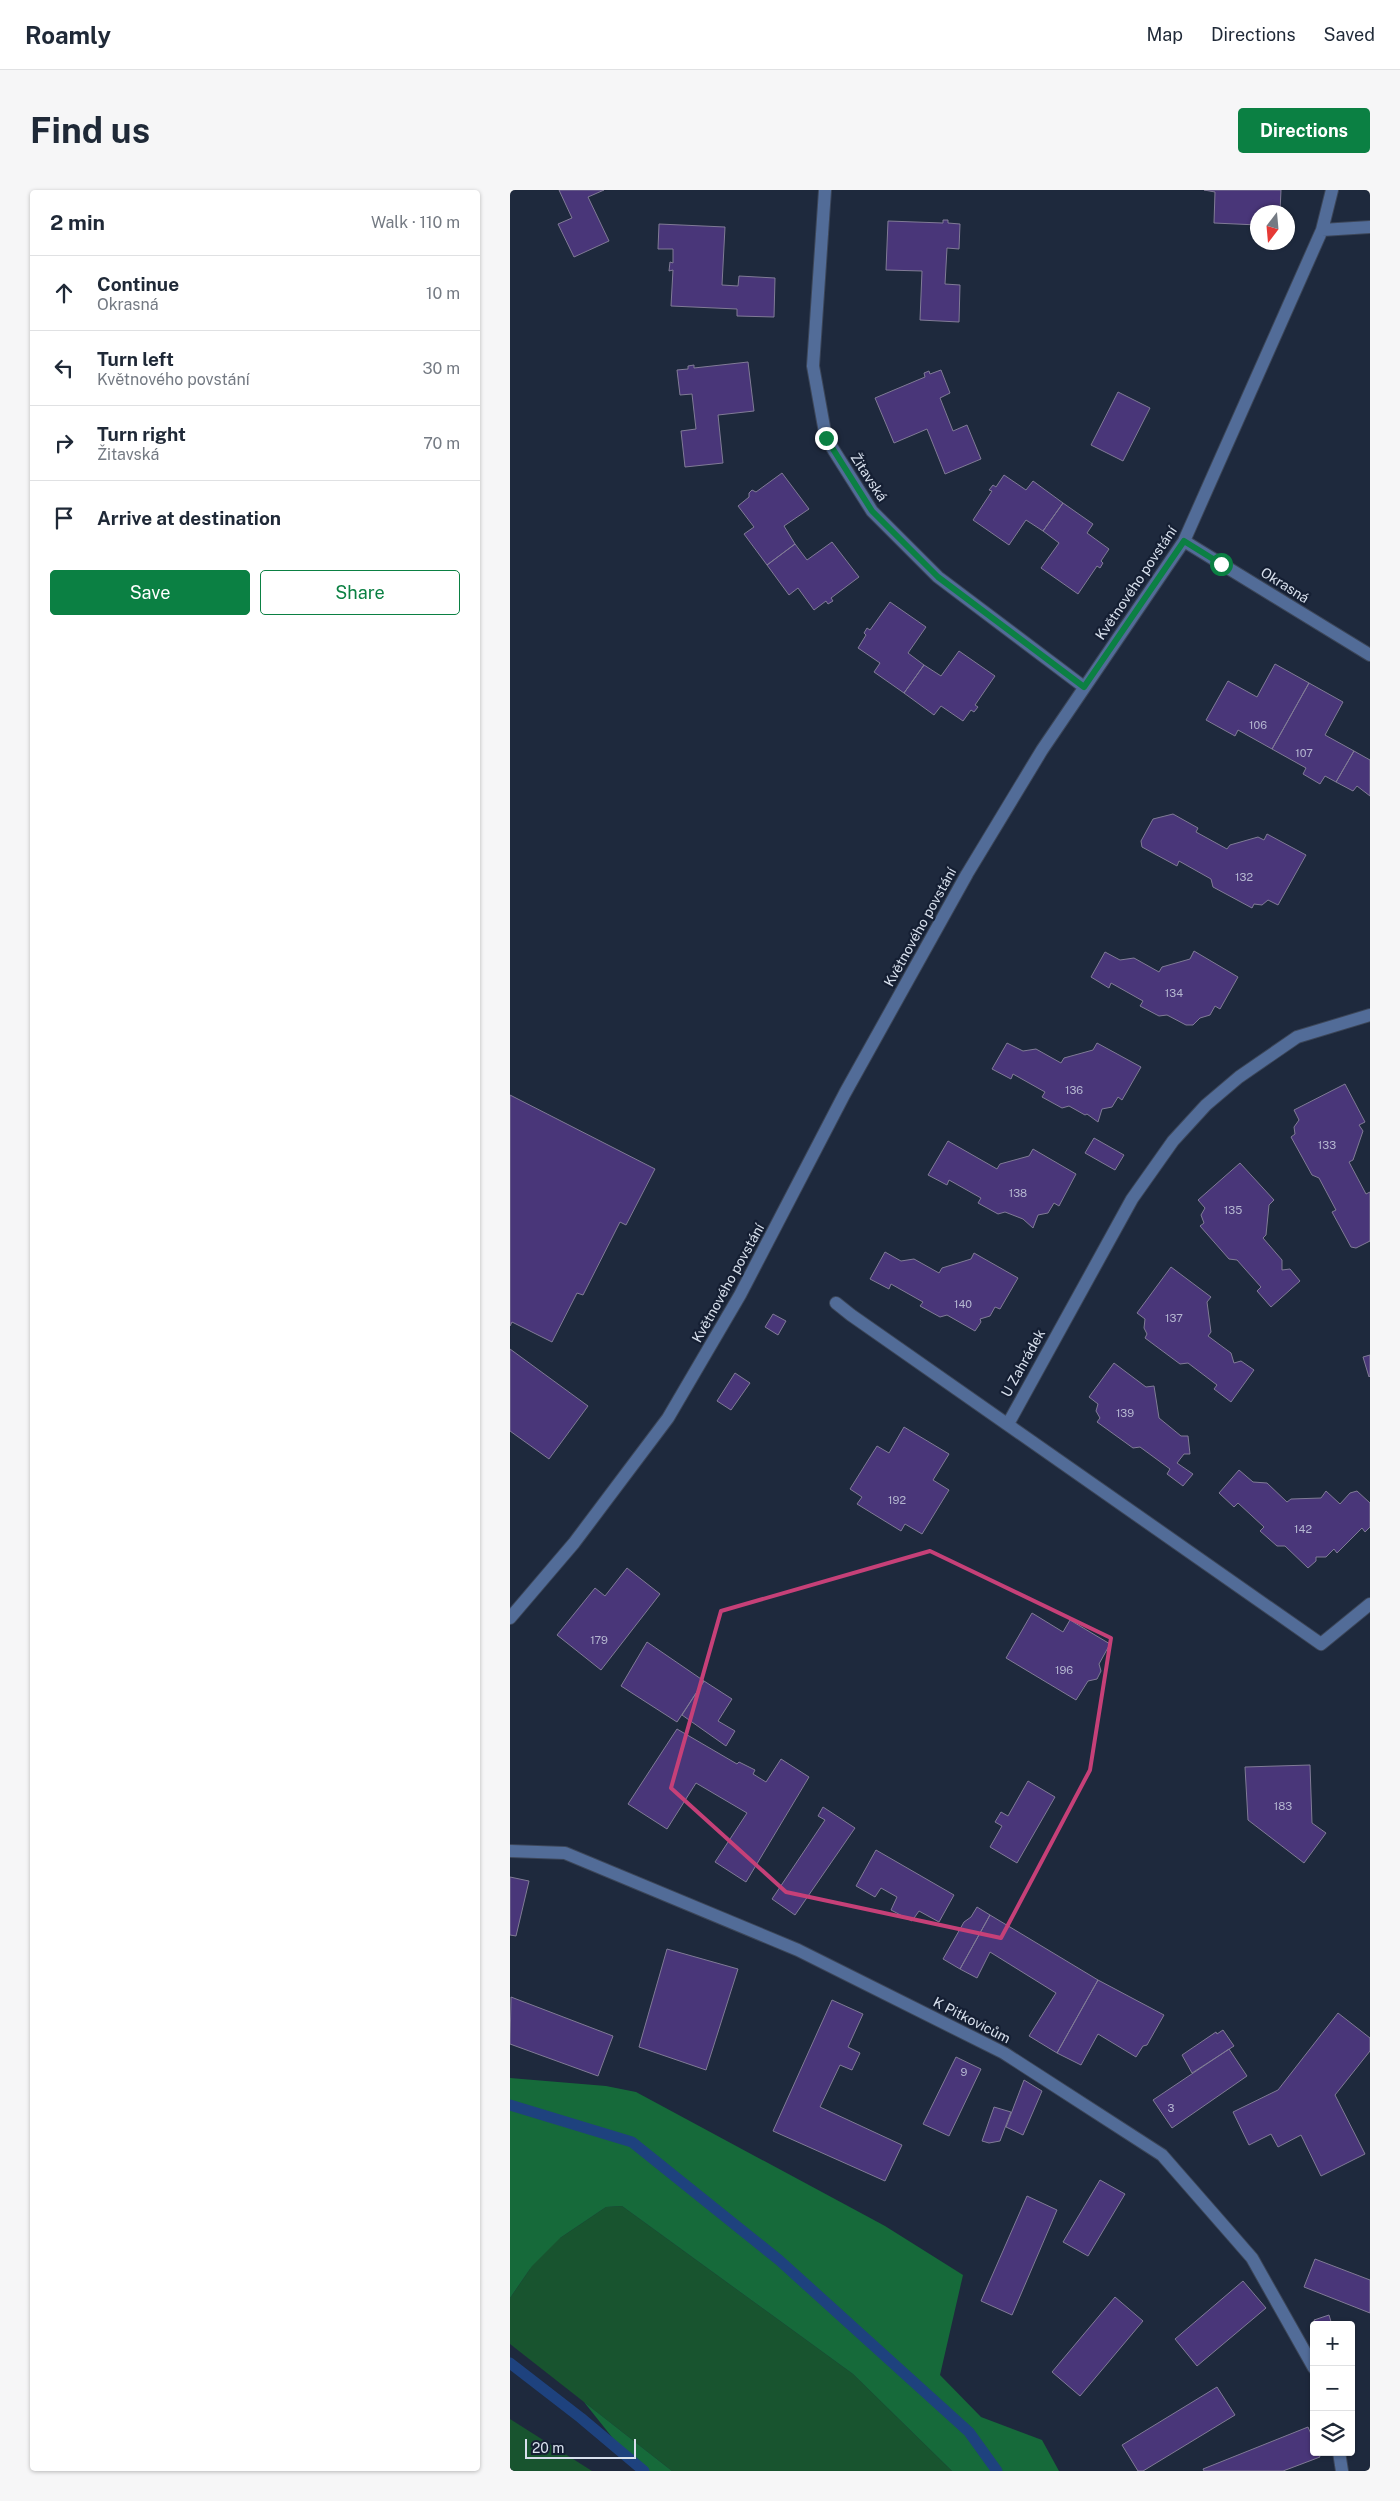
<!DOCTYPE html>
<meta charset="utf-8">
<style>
:root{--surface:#fff;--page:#f6f6f7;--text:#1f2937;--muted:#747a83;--line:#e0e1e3;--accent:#0b8043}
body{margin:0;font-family:"Public Sans",sans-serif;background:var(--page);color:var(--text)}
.controls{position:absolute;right:15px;bottom:15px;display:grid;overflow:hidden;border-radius:5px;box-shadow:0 1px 4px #0004}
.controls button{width:45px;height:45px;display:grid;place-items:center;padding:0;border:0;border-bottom:1px solid var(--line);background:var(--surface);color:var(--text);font:25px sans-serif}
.compass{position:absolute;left:740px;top:15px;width:45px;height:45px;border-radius:50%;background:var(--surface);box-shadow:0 1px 4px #0004;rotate:196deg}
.scale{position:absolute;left:15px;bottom:12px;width:111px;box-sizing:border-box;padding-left:5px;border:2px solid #d8e0ed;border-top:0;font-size:14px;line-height:18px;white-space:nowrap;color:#d8e0ed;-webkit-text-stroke:4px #151f33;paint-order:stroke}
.stop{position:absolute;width:15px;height:15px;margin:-11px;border:4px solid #0b8043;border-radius:50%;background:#fff}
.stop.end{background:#0b8043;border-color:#fff;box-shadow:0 1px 5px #0008}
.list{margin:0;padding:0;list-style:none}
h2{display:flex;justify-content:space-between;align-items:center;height:65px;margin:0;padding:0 20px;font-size:21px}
h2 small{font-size:16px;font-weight:400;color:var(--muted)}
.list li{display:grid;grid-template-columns:32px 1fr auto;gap:15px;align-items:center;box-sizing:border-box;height:75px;padding:0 20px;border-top:1px solid var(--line)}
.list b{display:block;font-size:19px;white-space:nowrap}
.list p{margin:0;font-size:16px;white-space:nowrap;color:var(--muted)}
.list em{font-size:16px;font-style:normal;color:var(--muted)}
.actions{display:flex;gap:10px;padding:15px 20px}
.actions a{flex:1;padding:11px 0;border:1px solid var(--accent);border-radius:5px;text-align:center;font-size:18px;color:var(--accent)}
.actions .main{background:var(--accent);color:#fff}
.icon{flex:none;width:28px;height:28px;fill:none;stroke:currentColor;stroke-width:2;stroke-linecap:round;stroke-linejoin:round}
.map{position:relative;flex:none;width:860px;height:2281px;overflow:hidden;border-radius:5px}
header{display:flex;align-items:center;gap:30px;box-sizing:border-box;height:70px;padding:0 25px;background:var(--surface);border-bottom:1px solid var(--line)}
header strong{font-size:24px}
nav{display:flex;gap:28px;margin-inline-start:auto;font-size:18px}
.intro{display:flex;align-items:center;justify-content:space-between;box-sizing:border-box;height:120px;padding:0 30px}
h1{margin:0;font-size:35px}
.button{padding:12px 22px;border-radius:5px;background:var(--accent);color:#fff;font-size:18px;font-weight:700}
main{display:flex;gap:30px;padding:0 30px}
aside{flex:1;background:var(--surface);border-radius:5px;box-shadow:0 1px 4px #0004}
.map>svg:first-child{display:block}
</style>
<header>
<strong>Roamly</strong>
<nav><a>Map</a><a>Directions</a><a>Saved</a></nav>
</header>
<div class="intro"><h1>Find us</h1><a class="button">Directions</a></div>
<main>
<aside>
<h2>2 min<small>Walk · 110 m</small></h2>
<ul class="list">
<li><svg class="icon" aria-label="ahead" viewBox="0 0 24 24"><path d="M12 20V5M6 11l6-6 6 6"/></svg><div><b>Continue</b><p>Okrasná</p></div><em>10 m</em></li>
<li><svg class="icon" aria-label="left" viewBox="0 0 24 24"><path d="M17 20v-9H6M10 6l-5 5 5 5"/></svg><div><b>Turn left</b><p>Květnového povstání</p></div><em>30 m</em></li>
<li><svg class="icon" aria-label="right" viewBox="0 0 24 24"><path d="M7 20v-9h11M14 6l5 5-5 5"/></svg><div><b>Turn right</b><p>Žitavská</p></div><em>70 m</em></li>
<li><svg class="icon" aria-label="arrive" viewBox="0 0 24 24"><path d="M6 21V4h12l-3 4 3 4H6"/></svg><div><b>Arrive at destination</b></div></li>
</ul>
<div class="actions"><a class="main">Save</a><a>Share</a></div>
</aside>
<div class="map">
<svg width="860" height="2281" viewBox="0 0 860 2281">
<rect width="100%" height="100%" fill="#1e293d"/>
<path fill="#18542f" d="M 0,1994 L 50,2048 L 96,2017 L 112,2016 L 343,2184 L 442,2281 L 162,2281 L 0,2154 L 0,2108 L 20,2079 Z
M 0,2229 L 82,2281 L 0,2281 Z"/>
<path fill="#166a3a" d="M 0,1888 L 96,1896 L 126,1902 L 375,2036 L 453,2085 L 430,2185 L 471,2227 L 532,2250 L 549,2281 L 442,2281 L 343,2184 L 112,2016 L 96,2017 L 50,2048 L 22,2076 L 0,2108 Z
M 74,2212 L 162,2281 L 129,2281 Z"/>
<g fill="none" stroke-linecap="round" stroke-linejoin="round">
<path stroke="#1e427e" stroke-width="11" d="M 0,1915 L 122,1952 L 269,2070 L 459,2242 L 487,2281
M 0,2173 L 71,2228 L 134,2281"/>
</g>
<path fill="#493679" stroke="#807b96" d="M 49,0 L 94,0 L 78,7 L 99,51 L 64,67 L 48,34 L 62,28 Z
M 694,0 L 771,0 L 770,22 L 748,22 L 748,35 L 704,33 L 705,2 Z
M 433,30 L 438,30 L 438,33 L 450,34 L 449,59 L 437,58 L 435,94 L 450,95 L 449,132 L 410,130 L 412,81 L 376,80 L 378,31 L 433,33 Z
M 149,34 L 215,37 L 212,95 L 228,96 L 229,86 L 265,88 L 264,127 L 227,126 L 227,119 L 161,116 L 163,80 L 159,81 L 160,72 L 163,73 L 163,59 L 148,59 Z
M 238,172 L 244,221 L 208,225 L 213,273 L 175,277 L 171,241 L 186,239 L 182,204 L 170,205 L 167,180 L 178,179 L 178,176 L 184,175 L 184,178 Z
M 431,180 L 440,203 L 430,208 L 443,241 L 457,235 L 471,269 L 435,284 L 417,239 L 384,253 L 365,208 L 415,187 L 414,183 L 419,181 L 420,184 Z
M 608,202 L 640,218 L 613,271 L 581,255 Z
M 272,283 L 299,319 L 274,336 L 285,354 L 257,375 L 234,344 L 244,337 L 228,316 L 239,307 L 239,303 L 242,300 L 246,302 Z
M 494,285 L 516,300 L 523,291 L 553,313 L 533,341 L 516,330 L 499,355 L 463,330 L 482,301 L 479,300 L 483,295 L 486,297 Z
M 553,313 L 583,334 L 577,343 L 599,359 L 591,371 L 593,373 L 590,378 L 587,376 L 568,404 L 531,378 L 549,353 L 533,341 Z
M 322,352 L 349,387 L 321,408 L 323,411 L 318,414 L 316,411 L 304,420 L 288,398 L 279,405 L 257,375 L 285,354 L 297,370 Z
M 380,412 L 416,437 L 398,463 L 414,475 L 394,503 L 364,482 L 370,473 L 348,458 L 356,445 L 354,443 L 357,438 L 360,440 Z
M 449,461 L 485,486 L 465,515 L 468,517 L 464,522 L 461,520 L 453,531 L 431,516 L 424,525 L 394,503 L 414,475 L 431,486 Z
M 765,474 L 799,493 L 762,559 L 728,540 L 725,546 L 696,530 L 718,491 L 747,507 Z
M 799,493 L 833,512 L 815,545 L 844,561 L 826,592 L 815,586 L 810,594 L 793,584 L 796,578 L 762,559 Z
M 844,561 L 860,570 L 860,606 L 847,596 L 843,601 L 826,592 Z
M 663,624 L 688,638 L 686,642 L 717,659 L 720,655 L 748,647 L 754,650 L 757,644 L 796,665 L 768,715 L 758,710 L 752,715 L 744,714 L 742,718 L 703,697 L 701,689 L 669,671 L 667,676 L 632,657 L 631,651 L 643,629 Z
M 684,761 L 728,787 L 710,819 L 705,816 L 700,825 L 690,828 L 683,835 L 676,835 L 657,825 L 649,826 L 630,816 L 633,811 L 601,793 L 599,798 L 581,787 L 595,762 L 610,770 L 624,768 L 649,782 L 652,777 L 680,769 Z
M 497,853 L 513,861 L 526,859 L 551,873 L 554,868 L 583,860 L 587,853 L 631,877 L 612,910 L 608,907 L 602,917 L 592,919 L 588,932 L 577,924 L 575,925 L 559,916 L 552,918 L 532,907 L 535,902 L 503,884 L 501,889 L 482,879 Z
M 835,894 L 855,932 L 849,935 L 853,941 L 843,970 L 839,972 L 856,1004 L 860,1002 L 860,1051 L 846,1058 L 841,1057 L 822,1022 L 826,1020 L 809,988 L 802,985 L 781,947 L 785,944 L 784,937 L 789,930 L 784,920 Z
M 0,905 L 145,979 L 116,1035 L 110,1032 L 73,1105 L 67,1103 L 42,1152 L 2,1132 L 0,1136 Z
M 584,948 L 614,965 L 605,980 L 575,963 Z
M 438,951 L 487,979 L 490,974 L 519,966 L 523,959 L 566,984 L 549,1016 L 544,1013 L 538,1023 L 528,1025 L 523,1038 L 513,1029 L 495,1022 L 488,1024 L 468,1013 L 471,1008 L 439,990 L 437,995 L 418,985 Z
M 730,973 L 764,1010 L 759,1015 L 756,1045 L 753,1048 L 772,1070 L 772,1080 L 780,1079 L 790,1091 L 761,1117 L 747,1101 L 751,1097 L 727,1070 L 719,1069 L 690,1036 L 694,1033 L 691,1025 L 695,1018 L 688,1010 Z
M 375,1062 L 391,1071 L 404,1069 L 429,1083 L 432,1078 L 461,1069 L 464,1063 L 508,1088 L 490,1119 L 485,1117 L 480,1126 L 470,1129 L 471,1132 L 465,1141 L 437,1125 L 430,1127 L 410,1116 L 413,1112 L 381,1094 L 379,1099 L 360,1089 Z
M 661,1077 L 701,1107 L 697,1112 L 701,1142 L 698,1146 L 721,1163 L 724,1173 L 731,1171 L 744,1180 L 721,1212 L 704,1199 L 707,1195 L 678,1173 L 670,1174 L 635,1148 L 637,1144 L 634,1138 L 635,1129 L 627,1123 Z
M 263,1124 L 276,1131 L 268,1145 L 255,1137 Z
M 0,1159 L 78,1216 L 39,1269 L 0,1241 Z
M 860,1165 L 860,1186 L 859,1187 L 853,1167 Z
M 604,1173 L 636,1197 L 644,1196 L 649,1228 L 671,1246 L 678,1246 L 680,1264 L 674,1264 L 667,1273 L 683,1284 L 673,1296 L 657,1284 L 660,1279 L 630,1257 L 623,1258 L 587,1232 L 590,1228 L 586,1221 L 588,1214 L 579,1207 Z
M 225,1183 L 240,1193 L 221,1220 L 207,1211 Z
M 394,1237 L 439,1264 L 423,1290 L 439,1300 L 412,1344 L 395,1334 L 391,1341 L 347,1314 L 352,1307 L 340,1299 L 367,1256 L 379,1263 Z
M 729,1280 L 743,1292 L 757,1293 L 777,1312 L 781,1309 L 811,1308 L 816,1301 L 830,1314 L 840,1303 L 847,1301 L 860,1313 L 860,1337 L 855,1342 L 852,1338 L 827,1363 L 824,1359 L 816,1367 L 806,1367 L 806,1371 L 798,1378 L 775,1356 L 767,1356 L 750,1341 L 754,1337 L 728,1313 L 724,1317 L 709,1303 Z
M 117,1378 L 150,1404 L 91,1480 L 47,1445 L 85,1398 L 95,1406 Z
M 522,1423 L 553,1442 L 560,1430 L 600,1454 L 589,1474 L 591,1481 L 587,1489 L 578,1491 L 566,1510 L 496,1468 Z
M 137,1452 L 194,1491 L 167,1532 L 111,1496 Z
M 194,1491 L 222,1509 L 208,1531 L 225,1541 L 216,1556 L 172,1525 Z
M 167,1539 L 227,1574 L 229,1572 L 245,1580 L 243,1584 L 256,1592 L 271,1569 L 299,1587 L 236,1692 L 205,1672 L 237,1623 L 186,1593 L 157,1639 L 118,1614 Z
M 800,1575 L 802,1633 L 816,1643 L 794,1673 L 738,1630 L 735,1577 Z
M 518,1591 L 545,1607 L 507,1673 L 480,1657 L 492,1636 L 485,1632 L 491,1622 L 498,1626 Z
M 313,1617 L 345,1638 L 285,1725 L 262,1709 L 315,1630 L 308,1626 Z
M 366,1660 L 444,1705 L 429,1732 L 409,1721 L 402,1731 L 381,1720 L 387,1707 L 371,1698 L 365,1707 L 346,1696 Z
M 0,1687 L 19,1691 L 6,1746 L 0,1745 Z
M 467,1717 L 480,1725 L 450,1779 L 433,1769 L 454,1732 L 461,1727 Z
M 480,1725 L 588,1790 L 547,1863 L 519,1846 L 546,1803 L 480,1762 L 467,1788 L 450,1779 Z
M 157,1759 L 228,1779 L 196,1880 L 129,1857 Z
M 588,1790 L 654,1825 L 637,1855 L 633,1856 L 626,1867 L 588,1844 L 571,1875 L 547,1863 Z
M 1,1807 L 103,1846 L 88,1886 L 0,1854 Z
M 322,1810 L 353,1824 L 338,1857 L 350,1863 L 342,1880 L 330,1875 L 310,1917 L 392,1955 L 375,1991 L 263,1941 Z
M 828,1823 L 860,1848 L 860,1861 L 825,1905 L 855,1964 L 811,1986 L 791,1945 L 768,1957 L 761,1944 L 739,1955 L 723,1922 L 768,1900 Z
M 713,1840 L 724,1856 L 682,1883 L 672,1865 L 706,1842 L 707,1844 Z
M 719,1859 L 737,1886 L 662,1938 L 643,1910 Z
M 446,1867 L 471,1879 L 439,1946 L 413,1934 Z
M 514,1890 L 532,1901 L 513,1945 L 496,1937 Z
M 484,1917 L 501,1922 L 490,1951 L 479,1953 L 472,1951 Z
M 590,1990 L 615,2004 L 578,2066 L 553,2052 Z
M 517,2006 L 547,2020 L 502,2125 L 471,2111 Z
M 805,2069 L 860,2090 L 860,2123 L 794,2097 Z
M 733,2091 L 756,2118 L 687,2176 L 665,2149 Z
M 605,2107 L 633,2131 L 570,2206 L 542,2182 Z
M 819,2125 L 822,2135 L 806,2135 L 804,2130 Z
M 707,2197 L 725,2225 L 633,2281 L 628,2281 L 612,2255 Z
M 798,2237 L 804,2251 L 804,2262 L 808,2262 L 810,2267 L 773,2281 L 694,2281 L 693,2279 Z"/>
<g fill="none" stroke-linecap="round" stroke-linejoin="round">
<g stroke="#3c4659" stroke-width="14">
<path id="minor" d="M 315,0 L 303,176 L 316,248 L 362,321 L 428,387 L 574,497
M 812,40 L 860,37
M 674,351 L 860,465
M 326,1113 L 341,1125 L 811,1454 L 860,1414
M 498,1234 L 622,1009 L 663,951 L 696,915 L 729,887 L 787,847 L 860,825
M 0,1428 L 64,1353 L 158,1228 L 230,1105 L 335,903 L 457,684 L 532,560 L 674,351 L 812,40 L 822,0
M 0,1661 L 55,1663 L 288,1760 L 494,1863 L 652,1965 L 742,2068 L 804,2178
M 829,2262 L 832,2281"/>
</g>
<use href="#minor" stroke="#526c98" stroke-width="12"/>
</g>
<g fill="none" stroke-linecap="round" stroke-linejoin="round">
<path stroke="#0b8043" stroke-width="6" d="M 316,248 L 362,321 L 428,387 L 574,497 L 674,351 L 711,374"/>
</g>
<path fill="none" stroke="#c64078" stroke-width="4" stroke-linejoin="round" d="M 420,1361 L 601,1448 L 580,1580 L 491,1748 L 276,1702 L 161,1598 L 211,1421 Z"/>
<g text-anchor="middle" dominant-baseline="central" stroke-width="4.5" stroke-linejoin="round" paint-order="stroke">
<g font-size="11" fill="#b4b6d0">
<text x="748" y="535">106</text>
<text x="794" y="563">107</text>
<text x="734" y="687">132</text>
<text x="664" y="803">134</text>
<text x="564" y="900">136</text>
<text x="817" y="955">133</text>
<text x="508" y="1003">138</text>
<text x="723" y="1020">135</text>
<text x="453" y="1114">140</text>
<text x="664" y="1128">137</text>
<text x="615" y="1223">139</text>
<text x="387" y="1310">192</text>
<text x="793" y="1339">142</text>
<text x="89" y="1450">179</text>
<text x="554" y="1480">196</text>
<text x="773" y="1616">183</text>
<text x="454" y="1882">9</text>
<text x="661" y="1918">3</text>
</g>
<g font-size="14" fill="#d8e0ed" stroke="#151f33">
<text transform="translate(359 287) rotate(57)">Žitavská</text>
<text transform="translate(626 393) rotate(-56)">Květnového povstání</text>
<text transform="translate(775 395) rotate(32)">Okrasná</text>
<text transform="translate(410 737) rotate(-61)">Květnového povstání</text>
<text transform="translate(218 1093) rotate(-61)">Květnového povstání</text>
<text transform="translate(513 1173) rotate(-61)">U Zahrádek</text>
<text transform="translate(462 1830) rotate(27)">K Pitkovicům</text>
</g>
</g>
</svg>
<div class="controls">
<button>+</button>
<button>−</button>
<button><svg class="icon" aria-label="layers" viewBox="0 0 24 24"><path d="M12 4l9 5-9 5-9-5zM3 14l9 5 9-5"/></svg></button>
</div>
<svg class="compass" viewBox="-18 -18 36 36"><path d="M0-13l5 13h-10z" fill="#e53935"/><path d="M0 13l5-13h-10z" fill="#747a83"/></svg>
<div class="scale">20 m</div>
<div class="stop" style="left:711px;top:374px"></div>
<div class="stop end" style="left:316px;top:248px"></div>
</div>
</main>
